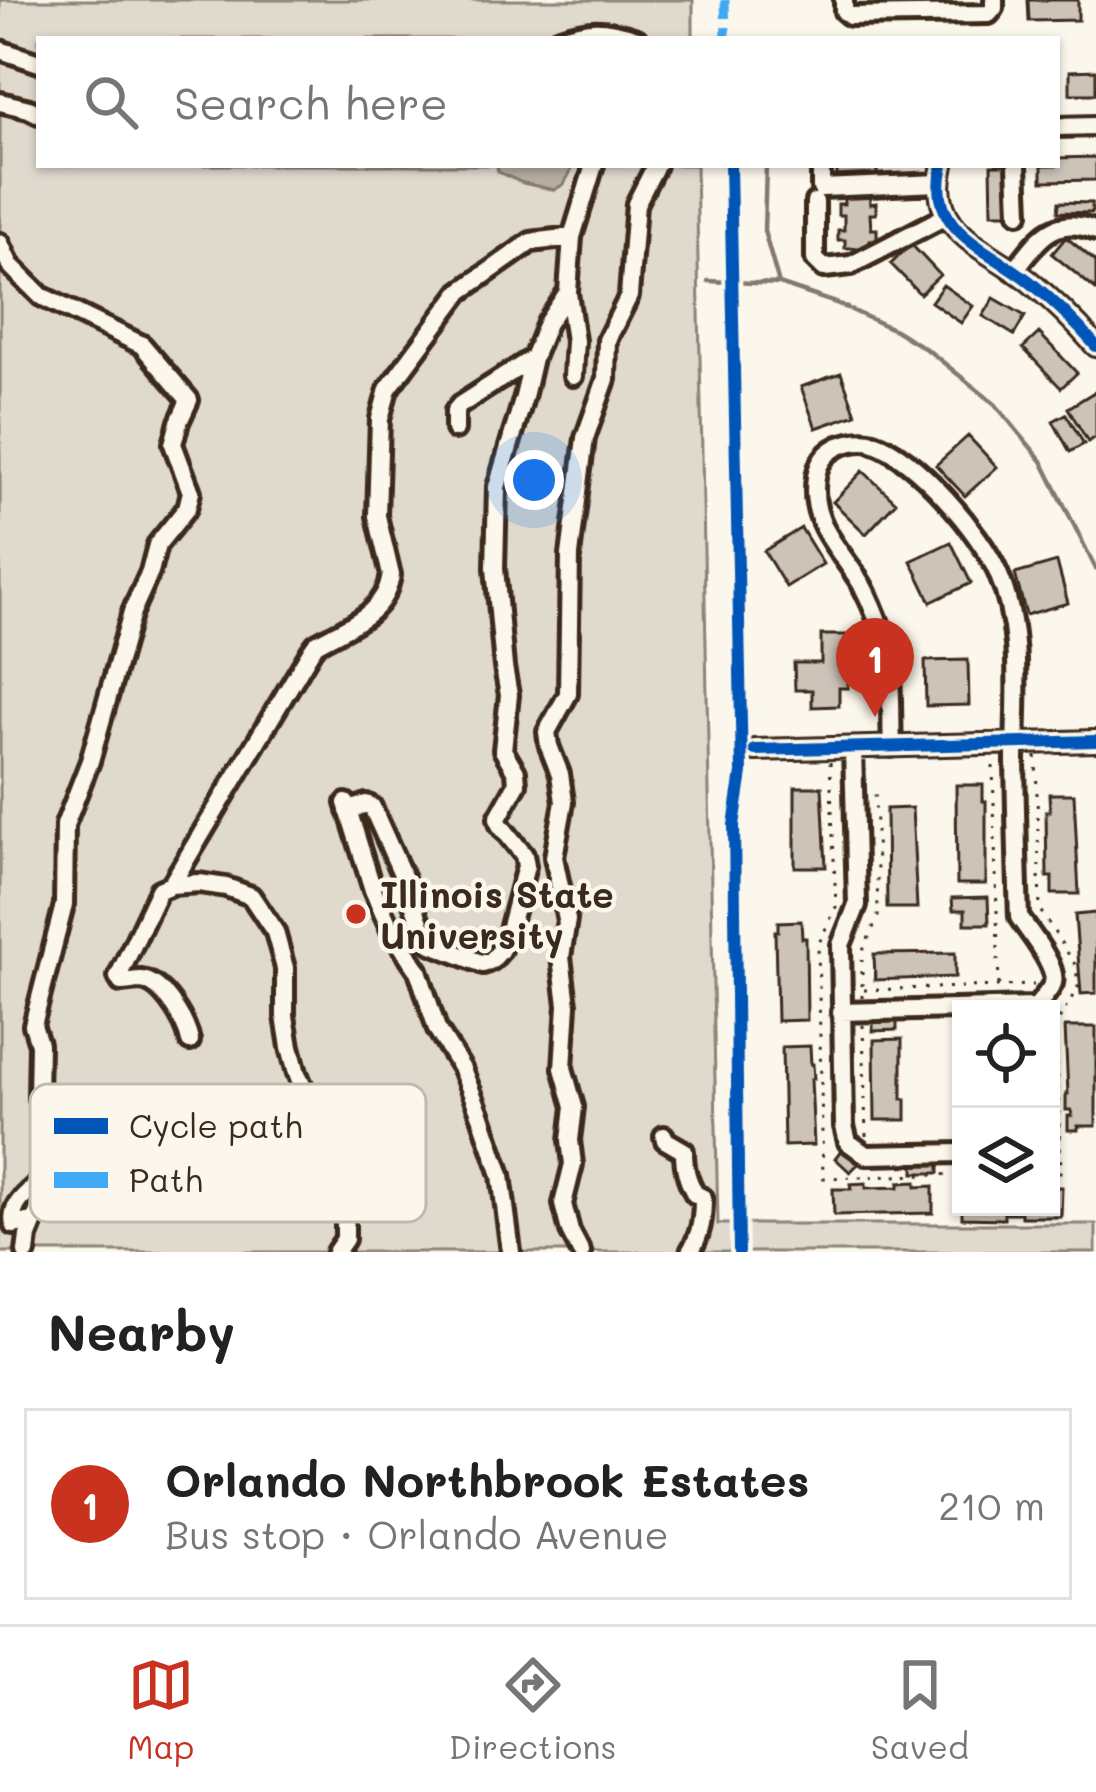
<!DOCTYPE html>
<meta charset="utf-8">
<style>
:root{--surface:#fff;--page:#f2f2f2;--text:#222;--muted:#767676;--line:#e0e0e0;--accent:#c8321e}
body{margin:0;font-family:Mali,sans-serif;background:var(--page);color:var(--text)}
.controls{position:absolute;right:36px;bottom:36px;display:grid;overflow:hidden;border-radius:0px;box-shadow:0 3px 9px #0004}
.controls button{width:108px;height:108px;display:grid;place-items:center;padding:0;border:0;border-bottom:3px solid var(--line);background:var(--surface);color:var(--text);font:60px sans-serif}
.you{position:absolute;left:534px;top:480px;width:42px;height:42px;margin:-30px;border:9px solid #fff;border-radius:50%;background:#1a73e8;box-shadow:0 0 0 18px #1a73e833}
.badge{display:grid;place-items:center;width:78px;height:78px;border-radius:50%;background:var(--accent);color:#fff;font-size:39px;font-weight:700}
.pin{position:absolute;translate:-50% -99px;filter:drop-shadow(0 3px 6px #0008)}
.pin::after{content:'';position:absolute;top:63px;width:42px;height:36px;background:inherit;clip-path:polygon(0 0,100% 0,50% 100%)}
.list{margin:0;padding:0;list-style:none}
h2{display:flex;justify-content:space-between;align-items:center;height:156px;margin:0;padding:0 48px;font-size:51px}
h2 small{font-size:39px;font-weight:400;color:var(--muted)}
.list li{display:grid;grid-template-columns:78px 1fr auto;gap:36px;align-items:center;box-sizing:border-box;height:192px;margin:0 24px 24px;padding:0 24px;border:3px solid var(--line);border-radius:0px}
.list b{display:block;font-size:45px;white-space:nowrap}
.list p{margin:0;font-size:39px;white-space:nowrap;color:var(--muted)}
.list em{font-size:39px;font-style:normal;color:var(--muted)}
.icon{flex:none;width:66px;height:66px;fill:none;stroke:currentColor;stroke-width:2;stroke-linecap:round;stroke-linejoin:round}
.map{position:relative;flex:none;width:1096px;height:1252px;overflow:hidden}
.search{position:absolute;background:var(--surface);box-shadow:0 3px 9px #0004;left:36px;right:36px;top:36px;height:132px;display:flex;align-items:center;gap:30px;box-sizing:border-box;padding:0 42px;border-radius:0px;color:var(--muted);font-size:45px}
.sheet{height:372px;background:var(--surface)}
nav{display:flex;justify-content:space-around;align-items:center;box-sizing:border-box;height:168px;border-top:3px solid var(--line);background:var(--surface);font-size:33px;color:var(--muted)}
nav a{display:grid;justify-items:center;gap:6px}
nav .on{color:var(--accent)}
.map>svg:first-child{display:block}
</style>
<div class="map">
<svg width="1096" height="1252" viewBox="0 0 1096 1252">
<rect width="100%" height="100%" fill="#fbf7ec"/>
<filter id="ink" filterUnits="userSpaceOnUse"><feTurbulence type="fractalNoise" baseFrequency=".00833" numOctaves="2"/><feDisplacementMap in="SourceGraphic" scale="24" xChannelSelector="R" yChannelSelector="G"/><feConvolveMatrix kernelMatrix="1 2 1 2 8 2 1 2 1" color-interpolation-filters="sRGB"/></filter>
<g filter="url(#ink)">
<path fill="#dfd9ce" stroke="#8d8276" stroke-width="3" d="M 0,0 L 693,0 L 693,39 L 39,39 L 39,165 L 696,165 L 718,1224 L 1096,1224 L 1096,1252 L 0,1252 Z"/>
<path fill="#b6aea2" stroke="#85796d" stroke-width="3" d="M 497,165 L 574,165 L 564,184 L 554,190 L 523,183 L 498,172 Z"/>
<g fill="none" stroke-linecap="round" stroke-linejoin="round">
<path stroke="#85796d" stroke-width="4.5" d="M 766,165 L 764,231 L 779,284 L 836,303 L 895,330 L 929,351 L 995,404 L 1042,461 L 1096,569
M 708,281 L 779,284"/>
</g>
<path fill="#ccc4b9" stroke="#3b2a1e" stroke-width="3" d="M 1028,0 L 1078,0 L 1078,20 L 1029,21 Z
M 1096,70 L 1096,94 L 1070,94 L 1070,71 Z
M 1096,157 L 1096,180 L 1042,181 L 1042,165 L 1057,165 L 1057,158 Z
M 844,165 L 877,165 L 877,176 L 870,176 L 870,185 L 845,185 L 845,177 L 837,177 L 837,167 Z
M 991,165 L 1007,165 L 1008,213 L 992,213 Z
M 844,196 L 870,196 L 870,204 L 876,203 L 876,214 L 870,214 L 871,229 L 877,229 L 877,240 L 870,240 L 870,248 L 845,248 L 845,240 L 838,240 L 838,230 L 844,230 L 844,215 L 838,215 L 838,204 L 844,204 Z
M 1059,202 L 1092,203 L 1092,213 L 1058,212 Z
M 1066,237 L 1096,262 L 1096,290 L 1052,254 Z
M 911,244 L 940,275 L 920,294 L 891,264 Z
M 943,285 L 973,306 L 961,323 L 931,302 Z
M 994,298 L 1025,316 L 1014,335 L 983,316 Z
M 1039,333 L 1077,373 L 1061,388 L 1023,348 Z
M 841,373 L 856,414 L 816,428 L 801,387 Z
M 1096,391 L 1096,437 L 1088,442 L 1068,408 Z
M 1066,414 L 1084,444 L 1070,452 L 1053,421 Z
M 968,436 L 997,467 L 965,496 L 936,465 Z
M 863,471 L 896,502 L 866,534 L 833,502 Z
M 801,528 L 823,564 L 786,587 L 764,551 Z
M 951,542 L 971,583 L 931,602 L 911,561 Z
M 1057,562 L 1068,603 L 1026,615 L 1015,574 Z
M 821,635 L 847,635 L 847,652 L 864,652 L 864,679 L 847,679 L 848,688 L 839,688 L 839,706 L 812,707 L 812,690 L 795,690 L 794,663 L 821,663 Z
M 968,660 L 969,705 L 926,706 L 925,661 Z
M 956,785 L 983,785 L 983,801 L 986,801 L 986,884 L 957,884 Z
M 795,787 L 822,787 L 826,867 L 795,867 Z
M 1049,794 L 1074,794 L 1079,894 L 1052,894 L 1052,877 L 1047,877 L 1046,811 L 1050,811 Z
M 912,808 L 917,908 L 887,908 L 886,809 Z
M 988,897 L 989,924 L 965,924 L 965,910 L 953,910 L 952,898 Z
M 1096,913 L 1096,993 L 1081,994 L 1075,915 Z
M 801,921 L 802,938 L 806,938 L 807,1020 L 777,1021 L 775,931 L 778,931 L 778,922 Z
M 955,953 L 955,977 L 875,980 L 874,954 Z
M 897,1019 L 897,1030 L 873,1031 L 873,1020 Z
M 1065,1027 L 1096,1027 L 1096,1126 L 1078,1126 L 1078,1130 L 1068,1130 L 1068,1116 L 1072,1116 L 1071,1110 L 1066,1110 L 1066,1094 L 1068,1094 Z
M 902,1039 L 902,1099 L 906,1099 L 906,1120 L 875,1120 L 874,1040 Z
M 810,1046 L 811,1064 L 813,1064 L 814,1079 L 811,1079 L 814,1145 L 784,1146 L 782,1047 Z
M 842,1149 L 858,1164 L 850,1172 L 835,1158 Z
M 939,1161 L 939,1173 L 914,1173 L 914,1162 Z
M 916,1182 L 916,1187 L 933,1186 L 933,1213 L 834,1215 L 833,1189 L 851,1189 L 850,1184 L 866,1183 L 866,1188 L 899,1187 L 899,1183 Z
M 1051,1187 L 1062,1187 L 1061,1217 L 1021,1217 L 1021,1213 L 1004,1213 L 1004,1219 L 962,1218 L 962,1207 L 1051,1207 Z"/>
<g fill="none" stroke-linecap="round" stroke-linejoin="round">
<g stroke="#3b2a1e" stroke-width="26">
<path id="minor" d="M 844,0 L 844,11 L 850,16 L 989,14 L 994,8 L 994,0
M 557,39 C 590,28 603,28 637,39
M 0,50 L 39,63
M 0,102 L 29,109 L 39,114
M 1057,127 L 1096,126
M 821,165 L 821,188 L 939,183
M 943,165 C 926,232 986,247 1029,281 C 1053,300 1075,322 1096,346
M 1017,165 L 1019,213
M 815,202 L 815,259 L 824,268 L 851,265 L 946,216
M 0,243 L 10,265 L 41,296 L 142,345 L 189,400 L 179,422 L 173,444 L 191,492 L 187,508 L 157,545 L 150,572 L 132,612 L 90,761 L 65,825 L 64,905 L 33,1025 L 39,1044 L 38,1098 L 60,1097 L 62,1113 L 42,1163 L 39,1209 L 28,1236 L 26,1252
M 1014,271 C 1038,240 1054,213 1096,231
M 568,293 L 575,341 L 573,376
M 455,429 L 455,411 L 460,405 L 533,358
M 892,747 C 890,708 894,666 881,629 C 876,615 870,600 863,587 C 845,555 815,530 815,491 C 815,470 820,455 839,446 C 850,442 863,439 874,443 C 916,457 981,533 998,573 C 1024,632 1015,699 1015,762 C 1016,814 1017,866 1019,917 C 1028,931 1058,966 1053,983 C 1050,991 1039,1002 1035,1009
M 853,748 L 857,905 L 841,945 L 844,1126 L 848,1142 L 866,1155 L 961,1153
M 755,750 L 1096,741
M 346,803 L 373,890 L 392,932 L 418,970 L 437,1029 L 462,1069 L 481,1116 L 501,1175 L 511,1252
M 348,811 L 366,804 L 372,807 L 406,883 L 425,937 L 432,944 L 483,964 L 492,960 L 500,951 L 508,934 L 526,866 L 524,855 L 500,825 L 498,818 L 517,784 L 516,772 L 503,750 L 509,695 L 504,667 L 495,568 L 497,487 L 524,397 L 533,358 L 547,323 L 568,292 L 572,237 L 594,165
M 171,885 L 311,651 L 316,644 C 347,626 385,615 391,575 L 377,516 L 380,419 L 388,389 L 460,292 L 531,242 L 572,237
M 841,1012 L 1035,1007
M 190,1041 C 186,1022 163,982 141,980 C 134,980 128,982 121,982 L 118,977 L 159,890 L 171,885 L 199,883 L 226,887 L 251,896 L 275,932 L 285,968 L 285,1016 L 290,1047 L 297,1073 L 325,1140 L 345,1223 L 345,1239 L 336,1252
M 664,1136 L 665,1140 L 684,1151 C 684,1168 687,1179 695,1194 L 703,1198 C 703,1219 701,1234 690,1252
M 32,1221 L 14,1225 C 9,1204 28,1193 42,1180
M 581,1252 L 570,1231 L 563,1204 L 573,1164 L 570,1140 L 574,1107 L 563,1068 L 567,1005 L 561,957 L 567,920 L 554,857 L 564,802 L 560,774 L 549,746 L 547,732 L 568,694 L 570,555 L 585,438 L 606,379 L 607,340 L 629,296 L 636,204 L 656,165"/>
</g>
<path stroke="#3b2a1e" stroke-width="3" stroke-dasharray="3 9" stroke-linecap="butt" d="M 1036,756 L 1040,910 L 1076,966 L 1078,987 L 1056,1025 L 1061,1172 L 1051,1172
M 830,762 L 836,907 L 818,945 L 823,1178 L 961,1174
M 993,766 L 999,987
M 864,990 L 1034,985
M 862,998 L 862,953 L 878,917 L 875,787
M 863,1025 L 866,1136"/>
<use href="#minor" stroke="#fbf7ec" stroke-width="16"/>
<path stroke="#3fa9f5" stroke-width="9" stroke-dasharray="18 9" stroke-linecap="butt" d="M 725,0 L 726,39"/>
<g stroke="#fbf7ec" stroke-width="20">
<path id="cycleway" d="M 730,165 L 742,773 L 734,825 L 739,1252
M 943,165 C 926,232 986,247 1029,281 C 1053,300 1075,322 1096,346
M 755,750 L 1096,741"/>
</g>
<use href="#cycleway" stroke="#0057b8" stroke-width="12"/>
</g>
</g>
<circle fill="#c8321e" stroke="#fbf7ec" stroke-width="4.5" cx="356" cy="914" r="12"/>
<g text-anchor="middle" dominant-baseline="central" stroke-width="9" stroke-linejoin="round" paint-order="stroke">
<g font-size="36" font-weight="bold" fill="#3b2a1e" stroke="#fbf7ec" text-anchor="start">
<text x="380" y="893">Illinois State<tspan x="380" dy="41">University</tspan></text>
</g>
</g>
<rect x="30" y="1084" width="396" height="138" rx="18" fill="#fbf7ec" stroke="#c1baae" stroke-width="3"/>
<rect x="54" y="1118" width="54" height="16" fill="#0057b8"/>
<rect x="54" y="1172" width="54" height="16" fill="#3fa9f5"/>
<g font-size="33" fill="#3b2a1e">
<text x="129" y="1138">Cycle path</text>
<text x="129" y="1192">Path</text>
</g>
</svg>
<div class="controls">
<button><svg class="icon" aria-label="locate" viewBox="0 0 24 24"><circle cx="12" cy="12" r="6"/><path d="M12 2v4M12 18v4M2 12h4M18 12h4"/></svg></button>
<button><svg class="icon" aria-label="layers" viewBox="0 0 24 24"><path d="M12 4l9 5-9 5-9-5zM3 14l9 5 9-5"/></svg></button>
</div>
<div class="you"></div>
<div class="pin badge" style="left:875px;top:717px">1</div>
<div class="search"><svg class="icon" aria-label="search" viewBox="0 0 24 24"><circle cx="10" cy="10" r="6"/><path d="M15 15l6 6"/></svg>Search here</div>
</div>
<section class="sheet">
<h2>Nearby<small></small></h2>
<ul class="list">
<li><span class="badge">1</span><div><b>Orlando Northbrook Estates</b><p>Bus stop · Orlando Avenue</p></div><em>210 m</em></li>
</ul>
</section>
<nav>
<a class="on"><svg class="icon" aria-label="map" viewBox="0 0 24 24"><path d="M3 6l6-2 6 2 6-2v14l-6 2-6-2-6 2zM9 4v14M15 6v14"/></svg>Map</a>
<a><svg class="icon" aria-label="directions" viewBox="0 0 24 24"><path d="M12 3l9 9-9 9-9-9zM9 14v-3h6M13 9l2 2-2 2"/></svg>Directions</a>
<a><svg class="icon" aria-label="saved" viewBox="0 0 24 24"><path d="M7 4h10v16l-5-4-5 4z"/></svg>Saved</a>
</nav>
